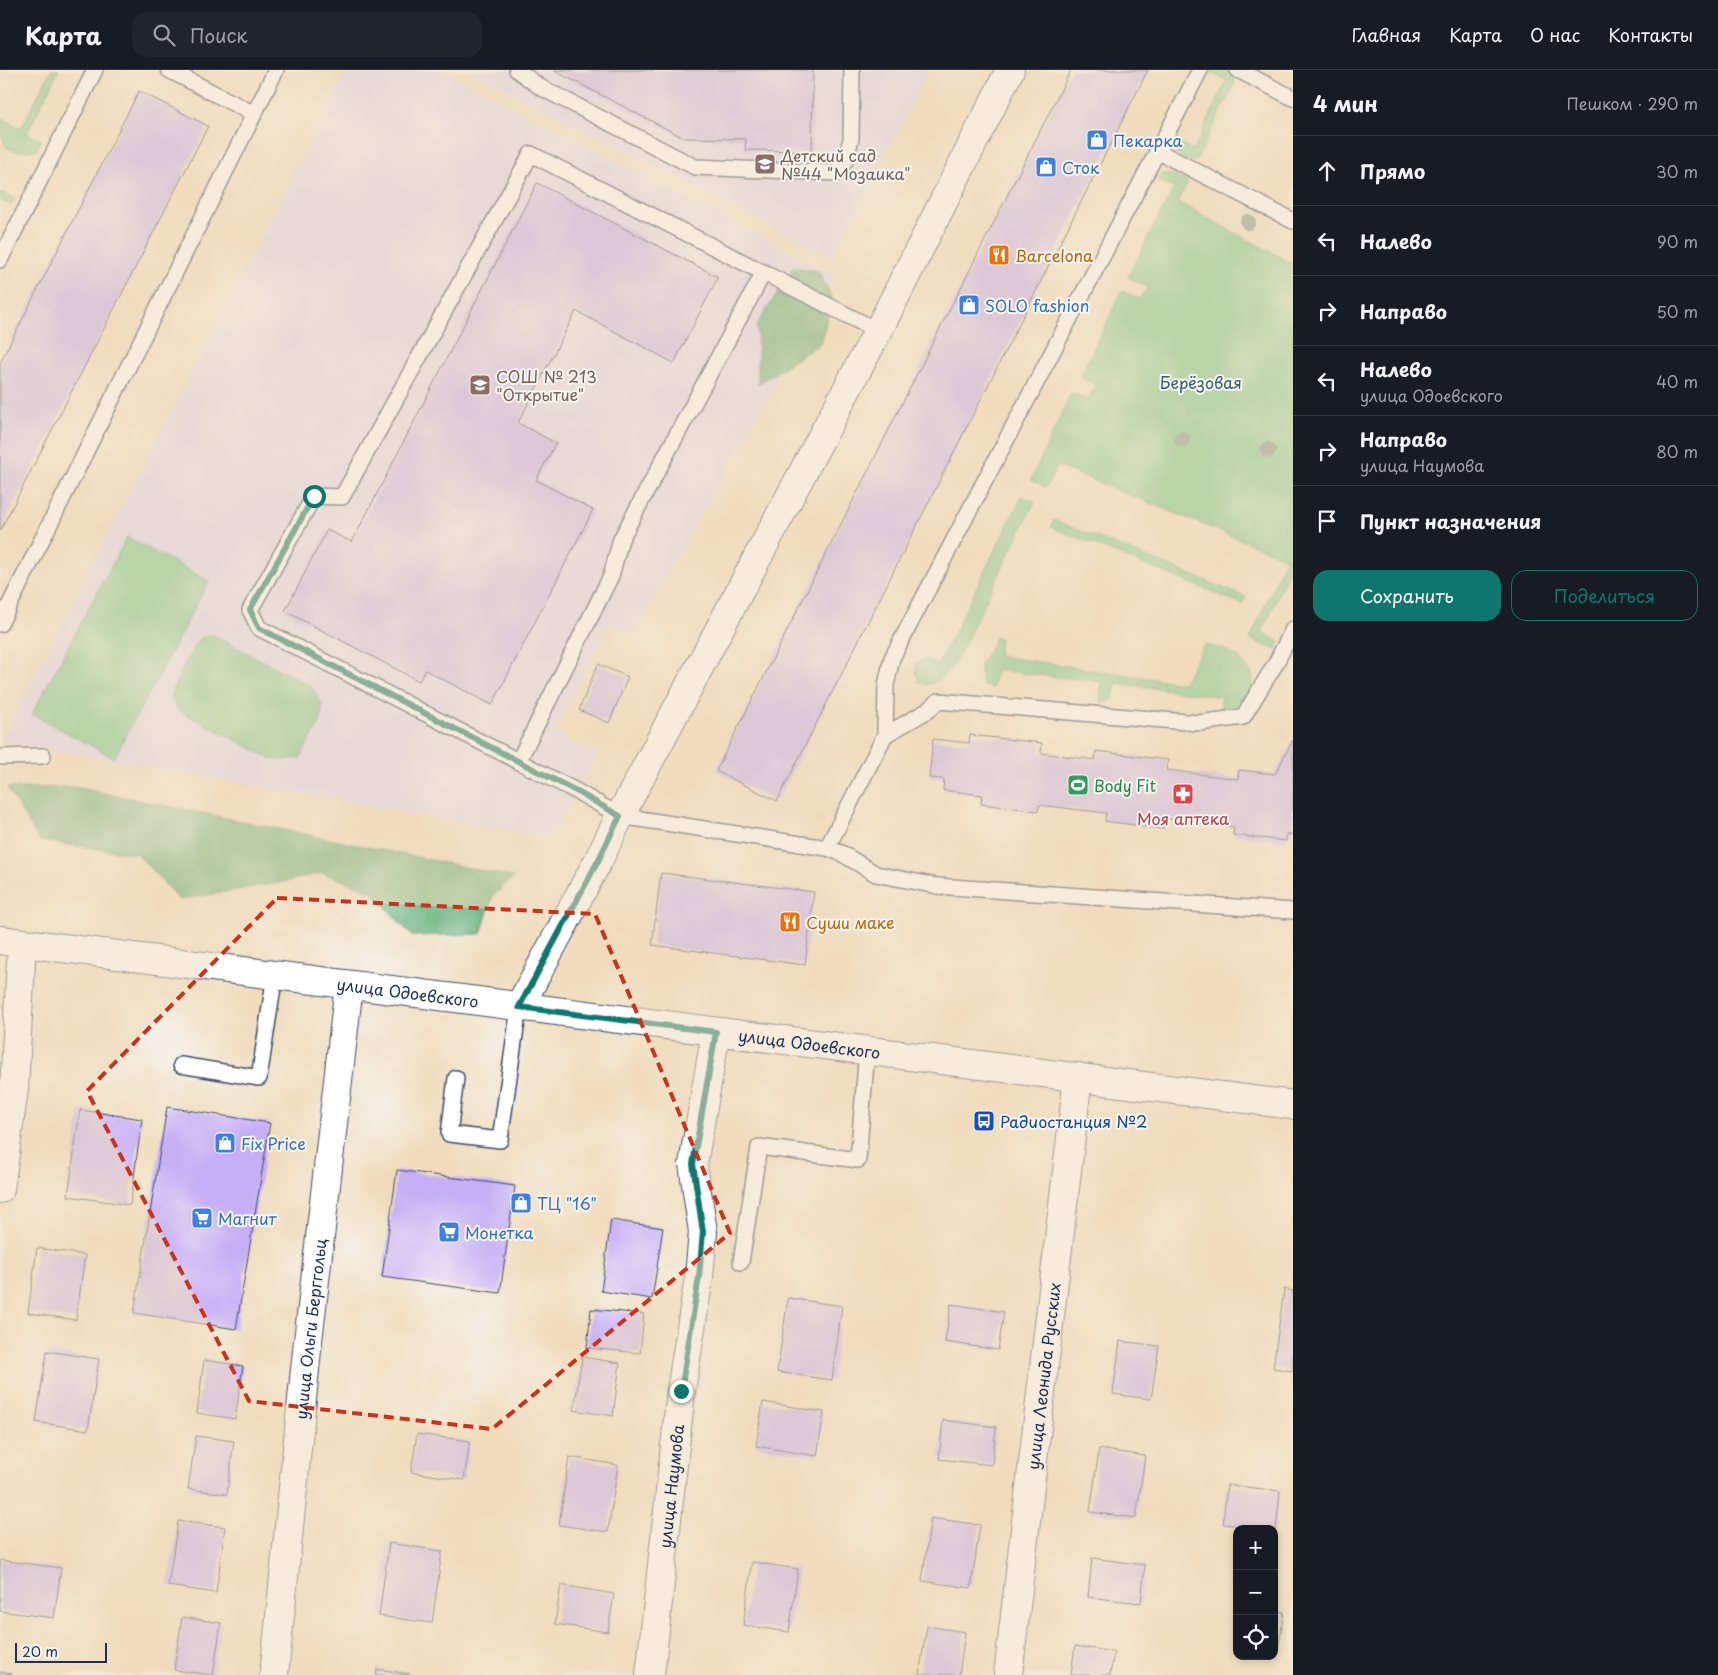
<!DOCTYPE html>
<html lang="ru">
<meta charset="utf-8">
<style>
:root{--surface:#171b24;--page:#20242c;--text:#f1f3f6;--muted:#9ea1a6;--line:#363941;--accent:#0f766e}
body{margin:0;font-family:"Playpen Sans",sans-serif;background:var(--page);color:var(--text)}
.controls{position:absolute;right:15px;bottom:15px;display:grid;overflow:hidden;border-radius:10px;box-shadow:0 2px 8px #0003}
.controls button{width:45px;height:45px;display:grid;place-items:center;padding:0;border:0;border-bottom:1px solid var(--line);background:var(--surface);color:var(--text);font:25px sans-serif}
.scale{position:absolute;left:15px;bottom:12px;width:92px;box-sizing:border-box;padding-left:5px;border:2px solid #1b2f5e;border-top:0;font-size:14px;line-height:18px;white-space:nowrap;color:#1b2f5e;-webkit-text-stroke:4px #f6f6f2;paint-order:stroke}
.stop{position:absolute;width:15px;height:15px;margin:-11px;border:4px solid #0f766e;border-radius:50%;background:#fff}
.stop.end{background:#0f766e;border-color:#fff;box-shadow:0 1px 5px #0008}
.list{margin:0;padding:0;list-style:none}
h2{display:flex;justify-content:space-between;align-items:center;height:65px;margin:0;padding:0 20px;font-size:21px}
h2 small{font-size:16px;font-weight:400;color:var(--muted)}
.list li{display:grid;grid-template-columns:32px 1fr auto;gap:15px;align-items:center;box-sizing:border-box;height:70px;padding:0 20px;border-top:1px solid var(--line)}
.list b{display:block;font-size:19px;white-space:nowrap}
.list p{margin:0;font-size:16px;white-space:nowrap;color:var(--muted)}
.list em{font-size:16px;font-style:normal;color:var(--muted)}
.actions{display:flex;gap:10px;padding:15px 20px}
.actions a{flex:1;padding:11px 0;border:1px solid var(--accent);border-radius:15px;text-align:center;font-size:18px;color:var(--accent)}
.actions .main{background:var(--accent);color:#fff}
.icon{flex:none;width:28px;height:28px;fill:none;stroke:currentColor;stroke-width:2;stroke-linecap:round;stroke-linejoin:round}
.map{position:relative;flex:none;width:1293px;height:1605px;overflow:hidden}
header{display:flex;align-items:center;gap:30px;box-sizing:border-box;height:70px;padding:0 25px;background:var(--surface);border-bottom:1px solid var(--line)}
header strong{font-size:24px}
nav{display:flex;gap:28px;margin-inline-start:auto;font-size:18px}
.search{width:350px;height:45px;background:var(--page);display:flex;align-items:center;gap:12px;box-sizing:border-box;padding:0 18px;border-radius:15px;color:var(--muted);font-size:19px}
main{display:flex}
aside{flex:1;background:var(--surface)}
.map>svg:first-child{display:block}
</style>
<header>
<strong>Карта</strong>
<div class="search"><svg class="icon" aria-label="search" viewBox="0 0 24 24"><circle cx="10" cy="10" r="6"/><path d="M15 15l6 6"/></svg>Поиск</div>
<nav><a>Главная</a><a>Карта</a><a>О нас</a><a>Контакты</a></nav>
</header>
<main>
<div class="map">
<svg width="1293" height="1605" viewBox="0 0 1293 1605">
<rect width="100%" height="100%" fill="#f6f6f2"/>
<filter id="ink" filterUnits="userSpaceOnUse"><feTurbulence type="fractalNoise" baseFrequency=".02" numOctaves="2"/><feDisplacementMap in="SourceGraphic" scale="10" xChannelSelector="R" yChannelSelector="G"/><feConvolveMatrix kernelMatrix="1 2 1 2 8 2 1 2 1" color-interpolation-filters="sRGB"/></filter>
<filter id="wash" filterUnits="userSpaceOnUse"><feTurbulence type="fractalNoise" baseFrequency=".0096" numOctaves="4" result="noise"/><feDisplacementMap in="SourceGraphic" scale="20" xChannelSelector="R" yChannelSelector="G"/><feGaussianBlur stdDeviation="1.12" result="paint"/><feColorMatrix in="noise" values="0 0 0 0 0 0 0 0 0 0 0 0 0 0 0 0 0 1.4 0 .05"/><feComposite in="paint" operator="in"/></filter>
<g filter="url(#wash)">
<rect width="100%" height="100%" fill="#f1ddbe"/>
<path fill="#dfd5f5" d="M 348,0 L 442,0 L 835,205 L 822,231 L 633,564 L 610,553 L 555,661 L 597,685 L 551,768 L 1,671 Z
M 469,0 L 929,0 L 832,188 Z"/>
<path fill="#76c98c" stroke="#487c75" d="M 51,0 L 59,0 L 27,63 L 41,70 L 37,79 C 25,82 17,82 7,78 C 1,67 0,60 2,48 L 21,58 Z
M 1210,0 L 1230,0 L 1235,4 L 1235,13 L 1196,91 C 1186,91 1176,86 1171,77 L 1174,71 L 1194,80 L 1227,10 L 1209,2 Z
M 1162,104 L 1175,105 L 1188,112 L 1178,132 L 1293,194 L 1293,491 L 1262,562 L 1280,572 L 1276,580 L 1250,569 L 1286,488 L 1058,396 L 1046,417 L 1031,410 L 1071,323 L 1088,330 L 1096,315 L 1080,307 L 1122,221 L 1139,229 L 1148,217 L 1128,207 L 1174,118 L 1157,109 Z
M 3,123 L 16,129 L 11,135 L 0,130 L 0,124 Z
M 1022,426 L 1035,432 L 954,595 L 940,609 L 927,615 L 919,612 L 916,603 L 916,594 L 924,589 L 938,595 Z
M 1054,450 L 1246,527 L 1242,534 L 1051,457 Z
M 127,467 L 209,511 L 114,688 L 32,644 Z
M 213,565 L 311,616 L 322,635 L 320,652 L 300,688 L 280,690 L 272,689 L 178,640 L 171,626 L 173,619 L 193,578 L 201,568 Z
M 995,567 L 1000,568 L 998,586 L 1183,613 L 1204,575 L 1223,579 L 1239,588 L 1252,604 L 1253,619 L 1247,634 L 1237,642 L 1219,646 L 1222,627 L 1116,613 L 1113,629 L 1108,632 L 1102,633 L 1100,628 L 1101,612 L 997,600 L 992,618 L 982,615 L 980,595 L 990,579 Z"/>
<path fill="#60ad78" stroke="#3e6e6b" d="M 794,197 L 818,201 L 832,227 L 821,273 L 758,314 L 757,255 Z
M 75,717 L 514,807 L 493,826 L 481,864 L 412,866 L 371,821 L 322,803 L 283,812 L 179,830 L 137,784 L 40,771 L 7,718 Z"/>
<g id="blocks">
<path fill="#c7aff5" d="M 553,0 L 813,0 L 812,81 L 745,80 L 746,69 L 684,68 Z
M 1071,0 L 1148,0 L 777,731 L 716,701 Z
M 139,21 L 208,56 L 0,461 L 0,293 Z
M 537,113 L 718,207 L 674,293 L 576,241 L 518,353 L 556,373 L 536,410 L 593,440 L 492,635 L 425,600 L 419,611 L 285,541 L 327,460 L 352,472 Z
M 598,594 L 628,607 L 609,653 L 579,640 Z
M 970,665 L 1042,673 L 1041,683 L 1095,690 L 1096,681 L 1168,690 L 1166,700 L 1238,709 L 1239,700 L 1275,704 L 1293,670 L 1293,765 L 1286,764 L 1286,771 L 1233,765 L 1234,757 L 1164,748 L 1163,759 L 1105,751 L 1106,743 L 1039,735 L 1038,741 L 981,734 L 982,725 L 943,720 L 944,709 L 929,708 L 933,669 L 969,673 Z
M 661,803 L 814,822 L 805,895 L 652,875 Z
M 167,1037 L 270,1053 L 236,1259 L 134,1243 Z
M 80,1040 L 142,1049 L 130,1135 L 68,1126 Z
M 397,1100 L 515,1116 L 500,1223 L 382,1207 Z
M 611,1150 L 663,1158 L 652,1229 L 601,1221 Z
M 37,1178 L 85,1185 L 76,1250 L 28,1243 Z
M 1284,1219 L 1293,1221 L 1293,1301 L 1273,1298 Z
M 788,1228 L 842,1236 L 832,1310 L 777,1302 Z
M 951,1234 L 1004,1242 L 998,1280 L 945,1272 Z
M 591,1239 L 644,1244 L 640,1283 L 587,1278 Z
M 1120,1271 L 1159,1276 L 1151,1329 L 1113,1324 Z
M 47,1281 L 99,1289 L 88,1360 L 36,1352 Z
M 582,1287 L 620,1293 L 613,1346 L 574,1340 Z
M 204,1290 L 243,1296 L 235,1349 L 197,1343 Z
M 763,1332 L 824,1342 L 817,1386 L 756,1376 Z
M 943,1350 L 996,1357 L 992,1395 L 939,1389 Z
M 417,1364 L 470,1371 L 464,1410 L 411,1402 Z
M 196,1366 L 234,1371 L 227,1424 L 188,1419 Z
M 1099,1379 L 1145,1386 L 1136,1448 L 1090,1442 Z
M 569,1387 L 618,1395 L 608,1462 L 559,1455 Z
M 1227,1415 L 1280,1421 L 1276,1460 L 1223,1454 Z
M 931,1448 L 980,1455 L 971,1518 L 922,1511 Z
M 178,1451 L 225,1457 L 216,1523 L 168,1516 Z
M 389,1473 L 442,1481 L 432,1553 L 379,1546 Z
M 1092,1488 L 1145,1495 L 1141,1533 L 1088,1527 Z
M 0,1490 L 61,1498 L 54,1548 L 0,1541 Z
M 752,1492 L 798,1499 L 789,1562 L 743,1555 Z
M 561,1515 L 614,1524 L 608,1562 L 555,1554 Z
M 1274,1541 L 1284,1542 L 1277,1588 L 1274,1588 Z
M 182,1547 L 221,1553 L 213,1605 L 174,1600 Z
M 927,1556 L 965,1562 L 959,1605 L 919,1605 Z
M 1075,1576 L 1114,1582 L 1110,1605 L 1071,1605 Z
M 377,1599 L 410,1604 L 410,1605 L 376,1605 Z
M 0,1602 L 12,1604 L 12,1605 L 0,1605 Z"/>
</g>
</g>
<g filter="url(#ink)">
<use href="#blocks" fill-opacity="0" stroke="#3b496c" stroke-width="1"/>
<g fill="none" stroke-linecap="round" stroke-linejoin="round">
<g stroke="#3b496c" stroke-width="18">
<path id="service" d="M 169,0 L 254,44
M 517,0 L 540,17 L 695,97 L 836,103 L 845,91 L 851,69 L 852,0
M 1238,0 L 1293,28
M 1157,81 L 1293,151
M 0,190 L 95,0
M 878,261 L 531,84 L 342,427 L 314,426 L 250,540 L 259,558 L 576,721 L 620,746 L 827,778 L 841,783 L 876,804 L 937,816 L 1293,841
M 0,554 L 276,0
M 885,665 L 927,641 L 938,631 L 1199,653 L 1243,647 L 1276,593 L 1293,559
M 0,687 L 43,686
M 518,692 L 611,506 L 621,469 L 764,202
M 827,778 L 885,665 L 886,615 L 892,588 L 1200,0
M 181,995 L 259,1008 L 275,905
M 456,1008 L 449,1064 L 500,1070 L 519,937
M 741,1192 L 759,1077 L 858,1090 L 867,980"/>
</g>
<g stroke="#3b496c" stroke-width="30">
<g id="minor">
<path d="M 519,937 L 598,791 L 620,746 L 878,261 L 1010,0"/>
<path d="M 0,1119 L 14,1019 L 22,873"/>
<path id="s1" d="M 274,1605 L 307,1280 L 349,915"/>
<path id="s2" d="M 650,1605 L 681,1321 L 699,1207 L 703,1162 L 693,1094 L 716,962"/>
<path id="s3" d="M 1008,1605 L 1078,1007"/>
</g>
</g>
<g stroke="#3b496c" stroke-width="30">
<g id="tertiary">
<path id="s4" d="M 0,870 L 1293,1035"/>
</g>
</g>
<use href="#service" stroke="#fff" stroke-width="15"/>
<use href="#minor" stroke="#fff" stroke-width="28"/>
<use href="#tertiary" stroke="#fff" stroke-width="28"/>
</g>
<g fill="#8a9791">
<circle cx="1248" cy="152" r="8"/>
<circle cx="1182" cy="369" r="8"/>
<circle cx="1268" cy="380" r="8"/>
</g>
</g>
<g fill="none" stroke-linecap="round" stroke-linejoin="round" filter="url(#ink)">
<path stroke="#0f766e" stroke-width="6" d="M 314,426 L 250,540 L 259,558 L 576,721 L 620,746 L 598,791 L 519,937 L 716,962 L 693,1094 L 703,1162 L 699,1207 L 681,1321"/>
</g>
<path d="M0 0H1293V1605H0ZM 277,828 L 595,844 L 730,1163 L 492,1359 L 249,1331 L 87,1021 Z" fill="#f1ddbe" fill-opacity=".55" fill-rule="evenodd"/>
<path fill="none" stroke="#c8321e" stroke-width="4" stroke-dasharray="10 6" stroke-linejoin="round" d="M 277,828 L 595,844 L 730,1163 L 492,1359 L 249,1331 L 87,1021 Z"/>
<defs>
<g id="shop-square" transform="scale(1.125)"><rect x="-9" y="-9" width="18" height="18" rx="4" fill="#3f7fe0" stroke="#f6f6f2"/><path d="M-5-2.5h2.3a2.7 3.5 0 0 1 5.4 0H5L5.5 6h-11ZM-1.5-2.5h3a1.5 2.3 0 0 0-3 0Z" fill="#fff"/></g>
<g id="school-square" transform="scale(1.125)"><rect x="-9" y="-9" width="18" height="18" rx="4" fill="#8d6e63" stroke="#f6f6f2"/><path d="M0-5L7-2L0 1L-7-2ZM-4 1L0 2.5L4 1V4Q0 6-4 4Z" fill="#fff"/></g>
<g id="restaurant-square" transform="scale(1.125)"><rect x="-9" y="-9" width="18" height="18" rx="4" fill="#e8710a" stroke="#f6f6f2"/><path d="M-5-6h1v4h1v-4h1v4h1v-4h1v5L-1.5 .5V6h-2V.5L-5-1ZM5-6V6H3V1.5H1.5Q1.5-4 5-6Z" fill="#fff"/></g>
<g id="stadium-square" transform="scale(1.125)"><rect x="-9" y="-9" width="18" height="18" rx="4" fill="#2e9e5b" stroke="#f6f6f2"/><path d="M0-5a6.5 5 0 1 0 0 10a6.5 5 0 1 0 0-10ZM-3.5-1.8h7v3.6h-7Z" fill="#fff"/></g>
<g id="pharmacy-square" transform="scale(1.125)"><rect x="-9" y="-9" width="18" height="18" rx="4" fill="#e0444e" stroke="#f6f6f2"/><path d="M-2-6h4v4h4v4h-4v4h-4v-4h-4v-4h4Z" fill="#fff"/></g>
<g id="bus-square" transform="scale(1.125)"><rect x="-9" y="-9" width="18" height="18" rx="4" fill="#1a4fb4" stroke="#f6f6f2"/><path d="M-5-6H5V4H4V6H2V4H-2V6H-4V4H-5ZM-3.5-4V0h7V-4ZM-3.5 1.2v1.5H-2V1.2ZM2 1.2v1.5H3.5V1.2Z" fill="#fff"/></g>
<g id="supermarket-square" transform="scale(1.125)"><rect x="-9" y="-9" width="18" height="18" rx="4" fill="#3f7fe0" stroke="#f6f6f2"/><path d="M-6-5.5h2.5l.6 2H6L4.5 2H-2.5L-4.4-4H-6ZM-1.5 3.2a1.3 1.3 0 1 0 .1 0ZM3 3.2a1.3 1.3 0 1 0 .1 0Z" fill="#fff"/></g>
</defs>
<g fill-rule="evenodd">
<use href="#shop-square" x="1097" y="70"/>
<use href="#school-square" x="765" y="94"/>
<use href="#shop-square" x="1046" y="97"/>
<use href="#restaurant-square" x="999" y="185"/>
<use href="#shop-square" x="969" y="235"/>
<use href="#school-square" x="480" y="315"/>
<use href="#stadium-square" x="1078" y="715"/>
<use href="#pharmacy-square" x="1183" y="724"/>
<use href="#restaurant-square" x="790" y="852"/>
<use href="#bus-square" x="984" y="1051"/>
<use href="#shop-square" x="225" y="1073"/>
<use href="#shop-square" x="521" y="1133"/>
<use href="#supermarket-square" x="202" y="1148"/>
<use href="#supermarket-square" x="449" y="1162"/>
</g>
<g text-anchor="middle" dominant-baseline="central" stroke-width="4" stroke-linejoin="round" paint-order="stroke">
<g font-size="16" fill="#366cbe" stroke="#f6f6f2" text-anchor="start">
<text x="1113" y="70">Пекарка</text>
<text x="1062" y="97">Сток</text>
<text x="985" y="235">SOLO fashion</text>
<text x="241" y="1073">Fix Price</text>
<text x="537" y="1133">ТЦ "16"</text>
<text x="218" y="1148">Магнит</text>
<text x="465" y="1162">Монетка</text>
</g>
<g font-size="16" fill="#785e54" stroke="#f6f6f2" text-anchor="start">
<text x="781" y="85">Детский сад<tspan x="781" dy="18">№44 "Мозаика"</tspan></text>
<text x="496" y="306">СОШ № 213<tspan x="496" dy="18">"Открытие"</tspan></text>
</g>
<g font-size="16" fill="#c56008" stroke="#f6f6f2" text-anchor="start">
<text x="1015" y="185">Barcelona</text>
<text x="806" y="852">Суши маке</text>
</g>
<g font-size="16" fill="#365d6c" stroke="#f6f6f2">
<text x="1201" y="312">Берёзовая</text>
</g>
<g font-size="16" fill="#27864d" stroke="#f6f6f2" text-anchor="start">
<text x="1094" y="715">Body Fit</text>
</g>
<g font-size="16" fill="#be3a42" stroke="#f6f6f2">
<text x="1183" y="748">Моя аптека</text>
</g>
<g font-size="16" fill="#1b2f5e" stroke="#f6f6f2">
<text stroke="none"><textPath href="#s4" startOffset="411">улица Одоевского</textPath></text>
<text stroke="none"><textPath href="#s4" startOffset="816">улица Одоевского</textPath></text>
<text stroke="none"><textPath href="#s1" startOffset="348">улица Ольги Берггольц</textPath></text>
<text stroke="none"><textPath href="#s3" startOffset="301">улица Леонида Русских</textPath></text>
<text stroke="none"><textPath href="#s2" startOffset="190">улица Наумова</textPath></text>
</g>
<g font-size="16" fill="#164399" stroke="#f6f6f2" text-anchor="start">
<text x="1000" y="1051">Радиостанция №2</text>
</g>
</g>
</svg>
<div class="controls">
<button>+</button>
<button>−</button>
<button><svg class="icon" aria-label="locate" viewBox="0 0 24 24"><circle cx="12" cy="12" r="6"/><path d="M12 2v4M12 18v4M2 12h4M18 12h4"/></svg></button>
</div>
<div class="scale">20 m</div>
<div class="stop" style="left:314px;top:426px"></div>
<div class="stop end" style="left:681px;top:1321px"></div>
</div>
<aside>
<h2>4 мин<small>Пешком · 290 m</small></h2>
<ul class="list">
<li><svg class="icon" aria-label="ahead" viewBox="0 0 24 24"><path d="M12 20V5M6 11l6-6 6 6"/></svg><div><b>Прямо</b></div><em>30 m</em></li>
<li><svg class="icon" aria-label="left" viewBox="0 0 24 24"><path d="M17 20v-9H6M10 6l-5 5 5 5"/></svg><div><b>Налево</b></div><em>90 m</em></li>
<li><svg class="icon" aria-label="right" viewBox="0 0 24 24"><path d="M7 20v-9h11M14 6l5 5-5 5"/></svg><div><b>Направо</b></div><em>50 m</em></li>
<li><svg class="icon" aria-label="left" viewBox="0 0 24 24"><path d="M17 20v-9H6M10 6l-5 5 5 5"/></svg><div><b>Налево</b><p>улица Одоевского</p></div><em>40 m</em></li>
<li><svg class="icon" aria-label="right" viewBox="0 0 24 24"><path d="M7 20v-9h11M14 6l5 5-5 5"/></svg><div><b>Направо</b><p>улица Наумова</p></div><em>80 m</em></li>
<li><svg class="icon" aria-label="arrive" viewBox="0 0 24 24"><path d="M6 21V4h12l-3 4 3 4H6"/></svg><div><b>Пункт назначения</b></div></li>
</ul>
<div class="actions"><a class="main">Сохранить</a><a>Поделиться</a></div>
</aside>
</main>
